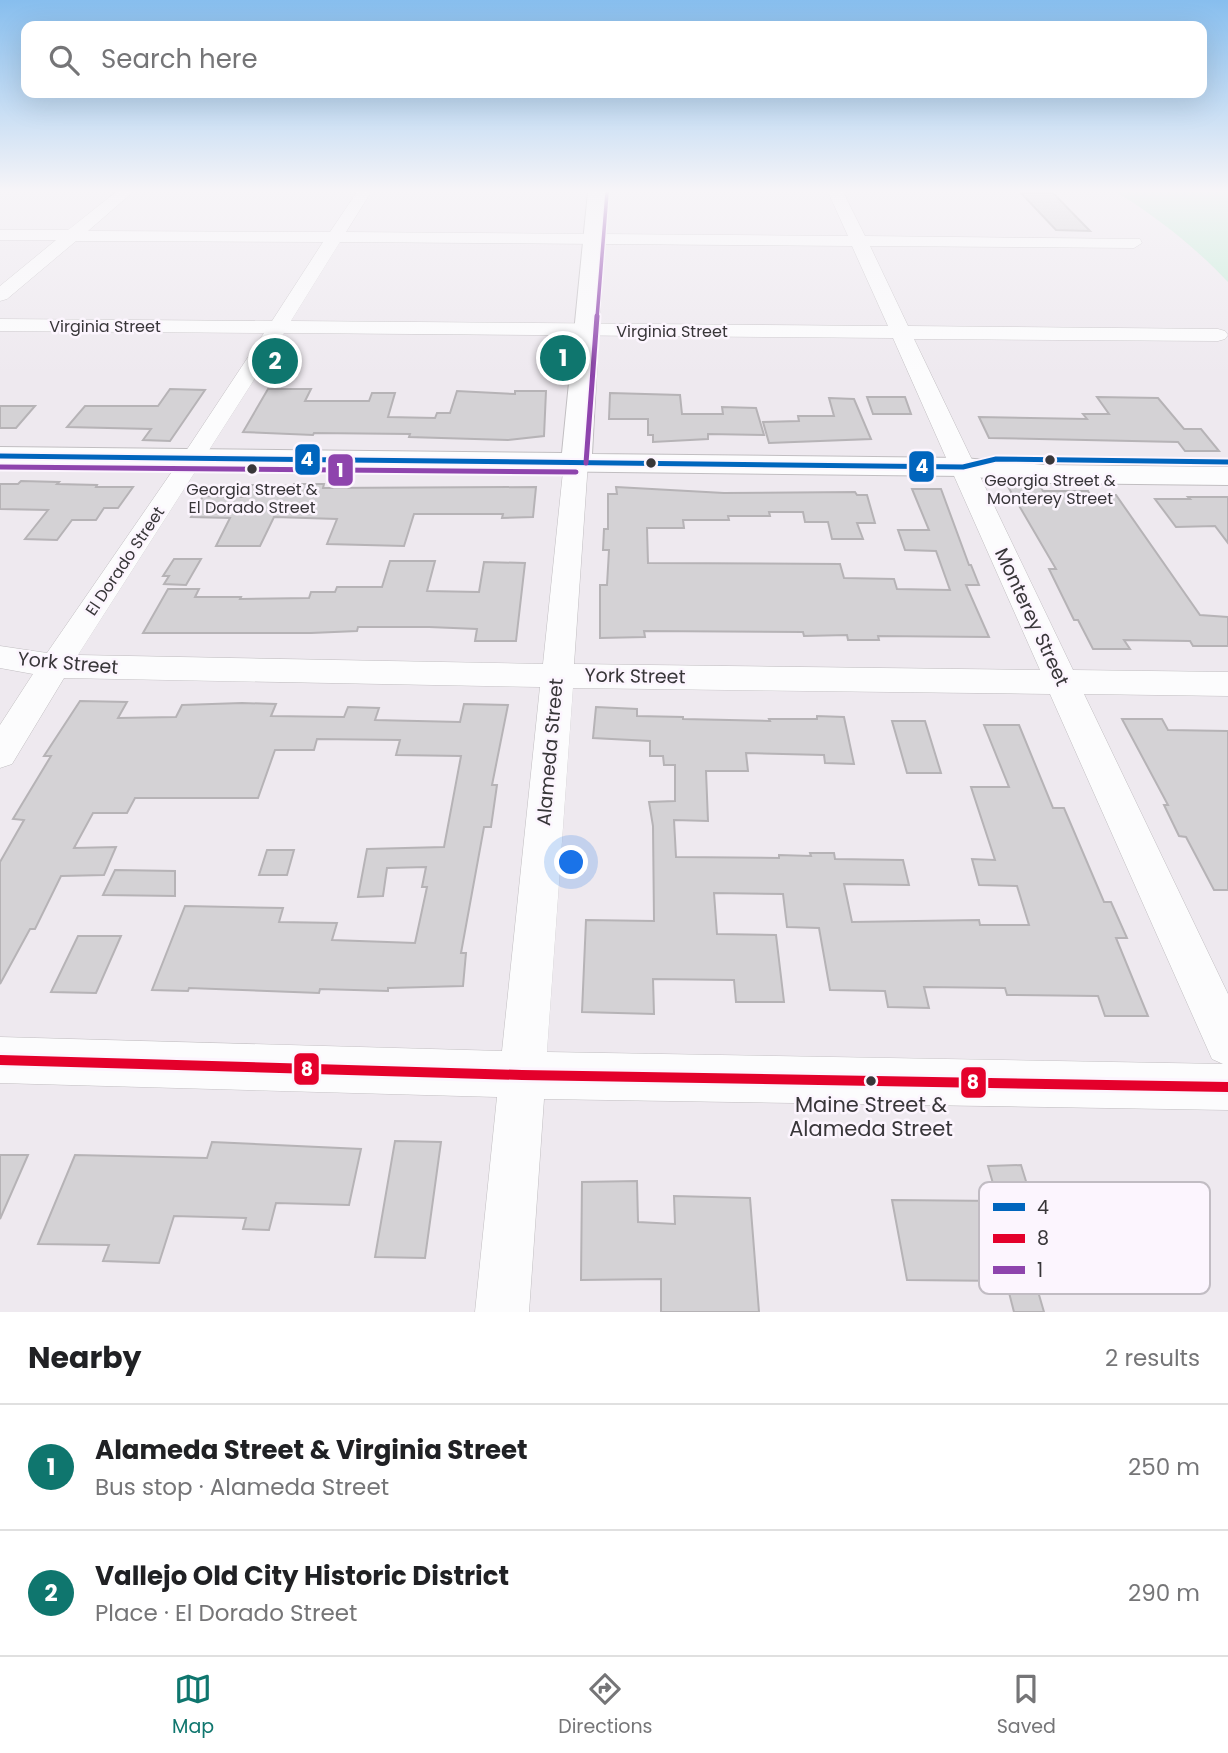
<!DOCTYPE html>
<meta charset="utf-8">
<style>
:root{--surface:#fff;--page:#f2f2f2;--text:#202124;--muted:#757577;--line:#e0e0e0;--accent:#0f766e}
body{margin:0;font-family:Poppins,sans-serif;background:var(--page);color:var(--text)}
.you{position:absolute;left:572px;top:863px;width:24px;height:24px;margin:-18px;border:5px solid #fff;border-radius:50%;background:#1a73e8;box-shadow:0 0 0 10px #1a73e833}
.badge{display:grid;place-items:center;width:46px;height:46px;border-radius:50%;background:var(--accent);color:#fff;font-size:23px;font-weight:700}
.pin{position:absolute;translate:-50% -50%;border:4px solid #fff;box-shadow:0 2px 7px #0006}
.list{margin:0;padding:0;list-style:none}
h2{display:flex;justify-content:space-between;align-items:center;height:91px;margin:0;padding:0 28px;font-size:30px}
h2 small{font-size:23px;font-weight:400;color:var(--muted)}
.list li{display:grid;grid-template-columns:46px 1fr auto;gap:21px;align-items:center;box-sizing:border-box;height:126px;padding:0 28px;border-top:2px solid var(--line)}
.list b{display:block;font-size:26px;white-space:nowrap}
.list p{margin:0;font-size:23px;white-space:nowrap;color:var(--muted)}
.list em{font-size:23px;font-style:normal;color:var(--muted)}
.icon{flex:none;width:38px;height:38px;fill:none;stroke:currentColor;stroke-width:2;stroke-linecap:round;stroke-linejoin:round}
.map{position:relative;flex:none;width:1228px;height:1312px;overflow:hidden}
.search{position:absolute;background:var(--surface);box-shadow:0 7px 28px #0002;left:21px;right:21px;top:21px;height:77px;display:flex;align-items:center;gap:18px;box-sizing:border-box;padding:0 24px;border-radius:14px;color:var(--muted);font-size:26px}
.sheet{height:343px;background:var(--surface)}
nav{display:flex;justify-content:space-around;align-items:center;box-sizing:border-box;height:98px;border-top:2px solid var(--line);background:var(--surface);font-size:19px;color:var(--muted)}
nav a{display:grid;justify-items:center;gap:4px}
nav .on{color:var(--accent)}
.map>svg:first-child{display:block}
</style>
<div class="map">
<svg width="1228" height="1312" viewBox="0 0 1228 1312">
<rect width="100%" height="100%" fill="#eee9ef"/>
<path fill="#c5edd8" d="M 1116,192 L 1228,192 L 1228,282 C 1196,248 1156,216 1116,192 Z"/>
<path fill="#d4d2d5" stroke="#b6b3b6" stroke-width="2" d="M 1021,193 L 1053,193 L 1090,231 L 1056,230 Z
M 170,389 L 205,390 L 170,441 L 143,440 L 151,429 L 67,427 L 85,406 L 158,406 Z
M 268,389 L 311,389 L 305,401 L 369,401 L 372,393 L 395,393 L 388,417 L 435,418 L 437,413 L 450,413 L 457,391 L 515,394 L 515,391 L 546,391 L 544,436 L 508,440 L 409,437 L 410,434 L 314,433 L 313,435 L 243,432 Z
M 610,393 L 680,395 L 682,414 L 723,414 L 722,407 L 756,408 L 764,435 L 708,434 L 708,439 L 653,442 L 653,435 L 648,435 L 648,419 L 609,419 Z
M 867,397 L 905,397 L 911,414 L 873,414 Z
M 1097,397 L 1158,398 L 1184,429 L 1201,429 L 1219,451 L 1185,451 L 1178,442 L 989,438 L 979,417 L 1087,419 L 1083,414 L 1109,414 Z
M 829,398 L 854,399 L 871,439 L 769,443 L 763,422 L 799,421 L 798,416 L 834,416 Z
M 0,406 L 35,406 L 16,428 L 0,428 Z
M 21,481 L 59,482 L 57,484 L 97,485 L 96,487 L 133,487 L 118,508 L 104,508 L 96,520 L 72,520 L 57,540 L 25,539 L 48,510 L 0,509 L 0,484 L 18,484 Z
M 294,484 L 324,484 L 323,488 L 536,487 L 533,517 L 502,518 L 503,514 L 414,514 L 404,546 L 327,544 L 337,519 L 274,517 L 260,546 L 216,546 L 230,518 L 191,517 L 203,496 L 245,497 L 251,485 L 293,486 Z
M 1007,485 L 1040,486 L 1043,491 L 1088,491 L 1090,495 L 1116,495 L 1200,615 L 1228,617 L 1228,646 L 1193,646 L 1190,641 L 1124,640 L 1130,649 L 1093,649 L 1078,620 L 1074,620 L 1049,569 L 1056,569 Z
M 616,487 L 724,493 L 855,492 L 857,495 L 867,495 L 875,523 L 857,523 L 863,539 L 832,539 L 828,522 L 805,522 L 803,512 L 769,512 L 770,516 L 728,516 L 729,520 L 683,520 L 684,528 L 647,528 L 648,563 L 840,564 L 844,578 L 894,579 L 897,589 L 950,590 L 936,551 L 905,550 L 898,530 L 929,530 L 912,489 L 941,489 L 969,565 L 971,565 L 979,585 L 966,585 L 989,637 L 878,636 L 879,640 L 848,640 L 847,635 L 804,636 L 803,632 L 644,631 L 645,637 L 600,638 L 600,585 L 607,585 L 609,550 L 603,550 L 604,529 L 608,529 L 608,494 L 617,494 Z
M 1188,497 L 1228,497 L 1228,543 L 1215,526 L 1176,527 L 1155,499 L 1190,499 Z
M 174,559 L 201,559 L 186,585 L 164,584 L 169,576 L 163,576 Z
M 390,561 L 435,561 L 427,591 L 479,592 L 484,562 L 525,563 L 516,641 L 475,641 L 477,629 L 429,627 L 358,627 L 357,631 L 311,633 L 143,633 L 168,589 L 199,589 L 195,597 L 241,597 L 240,599 L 309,598 L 311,592 L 335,592 L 337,587 L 382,587 Z
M 80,701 L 127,702 L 118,718 L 176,717 L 182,705 L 242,703 L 276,704 L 271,716 L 344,717 L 348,707 L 379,708 L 375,720 L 460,722 L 464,704 L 508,705 L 492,785 L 497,785 L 491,827 L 484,827 L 461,953 L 466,953 L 463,986 L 388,988 L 388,991 L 320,989 L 319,993 L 189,988 L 188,991 L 152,990 L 185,906 L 283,908 L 279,922 L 337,923 L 332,940 L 415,943 L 427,887 L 422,887 L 426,867 L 387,868 L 383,896 L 358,897 L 367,849 L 444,847 L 461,756 L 396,755 L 400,740 L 317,739 L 314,750 L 275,750 L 258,798 L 135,798 L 127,813 L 93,813 L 74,848 L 116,847 L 104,875 L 61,876 L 35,929 L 30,929 L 0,984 L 0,862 L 24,820 L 13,819 L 51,756 L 44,756 Z
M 596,707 L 637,709 L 637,716 L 683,717 L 683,719 L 770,721 L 769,719 L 817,719 L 817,716 L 844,717 L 854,764 L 825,763 L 824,755 L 746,753 L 748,771 L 706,771 L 708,821 L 674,820 L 676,857 L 779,858 L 779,855 L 811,856 L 810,853 L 834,853 L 835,859 L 903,860 L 909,885 L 844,884 L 852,922 L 979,920 L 980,925 L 1029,925 L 1017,886 L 979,885 L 972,859 L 995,860 L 971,787 L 1009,787 L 984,725 L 1019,725 L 1053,808 L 1064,808 L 1104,902 L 1111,902 L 1127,938 L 1116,938 L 1148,1016 L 1105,1016 L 1098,996 L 1007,995 L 1005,988 L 924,987 L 929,1008 L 888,1007 L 885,991 L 830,990 L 819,928 L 787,927 L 783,894 L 714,893 L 717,934 L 776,935 L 784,1002 L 736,1002 L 734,980 L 653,979 L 654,1014 L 582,1012 L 586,920 L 654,921 L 653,826 L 649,802 L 675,801 L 675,765 L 664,765 L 663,756 L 650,756 L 650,741 L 593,738 Z
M 1122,719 L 1162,719 L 1168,730 L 1228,731 L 1228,890 L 1214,890 L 1186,837 L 1179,836 L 1164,805 L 1168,805 Z
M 892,721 L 925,721 L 941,773 L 907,773 Z
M 267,850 L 294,850 L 287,875 L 259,875 Z
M 115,870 L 175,871 L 175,896 L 103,895 Z
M 78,936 L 121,936 L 96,993 L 51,992 Z
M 395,1141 L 441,1142 L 425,1258 L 375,1257 Z
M 212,1142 L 361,1149 L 349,1205 L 276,1203 L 269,1230 L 243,1229 L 246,1218 L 174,1216 L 159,1263 L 103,1261 L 109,1245 L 38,1244 L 75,1155 L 207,1158 Z
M 0,1155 L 28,1155 L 0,1219 Z
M 1021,1165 L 1049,1256 L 1028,1257 L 1044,1312 L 1014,1312 L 1006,1281 L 907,1280 L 892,1200 L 998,1201 L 988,1166 Z
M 637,1181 L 638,1222 L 675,1224 L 674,1196 L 750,1198 L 759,1312 L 661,1312 L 661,1279 L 581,1280 L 582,1182 Z"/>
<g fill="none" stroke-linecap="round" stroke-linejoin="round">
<g stroke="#c1bec1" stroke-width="1">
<path id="minor" d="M 116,192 L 133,192 L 88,231 L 330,232 L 357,192 L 371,192 L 346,232 L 848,236 L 828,192 L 843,192 L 865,236 L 1140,239 L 1142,243 L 1134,248 L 870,246 L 908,326 L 1218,329 L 1225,331 L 1228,335 L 1225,339 L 1218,341 L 914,339 L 1073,670 L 1228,672 L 1228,696 L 1084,694 L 1228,994 L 1228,1110 L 544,1099 L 529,1312 L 475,1312 L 497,1097 L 0,1083 L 0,1037 L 502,1051 L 540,687 L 64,678 L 12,764 L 0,768 L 0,725 L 33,674 L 0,668 L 0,646 L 47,653 L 182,457 L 264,333 L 0,331 L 0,319 L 272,321 L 323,242 L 76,241 L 7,299 L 0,301 L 0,286 L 56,240 L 0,240 L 0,230 L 68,230 ZM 340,242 L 852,246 L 888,326 L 291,321 ZM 284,333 L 893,338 L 1040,670 L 574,664 L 588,462 L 585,457 L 576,455 L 567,457 L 564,462 L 543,664 L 78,655 ZM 573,688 L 1050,694 L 1212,1059 L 1223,1064 L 547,1052 Z"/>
</g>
<g stroke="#c1bec1" stroke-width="2">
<path id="major" d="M 588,192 L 606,192 L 592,454 L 963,458 L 1046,465 L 1228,467 L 1228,485 L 1046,483 L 963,476 L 0,465 L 0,447 L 562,453 Z"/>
</g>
<use href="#minor" fill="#fcfcfd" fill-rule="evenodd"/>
<use href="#major" fill="#fcfcfd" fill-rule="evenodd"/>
<g stroke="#fcf5fe" stroke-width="9">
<path id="bus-1" d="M 0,456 L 963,467 L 996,459 L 1228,462"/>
</g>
<g stroke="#fcf5fe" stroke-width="16">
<path id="bus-2" d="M 0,1060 L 522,1075 L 1228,1087"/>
</g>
<g stroke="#fcf5fe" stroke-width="6">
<path id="bus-3-far1" d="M 597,318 L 607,193"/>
</g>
<g stroke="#fcf5fe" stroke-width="9">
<path id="bus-3" d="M 586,463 L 597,316
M 0,467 L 576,472"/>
</g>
<use href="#bus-1" stroke="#0065bd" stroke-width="5"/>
<use href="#bus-2" stroke="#e4002b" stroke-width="10"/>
<use href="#bus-3-far1" stroke="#8e44ad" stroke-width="3.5"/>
<use href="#bus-3" stroke="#8e44ad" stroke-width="5"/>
</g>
<linearGradient id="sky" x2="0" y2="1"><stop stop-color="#87beee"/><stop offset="0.51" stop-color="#f7f5f8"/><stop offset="1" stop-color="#f7f5f8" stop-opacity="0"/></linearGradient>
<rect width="1228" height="375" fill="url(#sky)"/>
<g fill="#383639" stroke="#fcf5fe" stroke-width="2.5">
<circle cx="1050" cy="460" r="6"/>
<circle cx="651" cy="463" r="6"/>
<circle cx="252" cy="469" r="6"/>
<circle cx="871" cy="1081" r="6"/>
</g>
<g text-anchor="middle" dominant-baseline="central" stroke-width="5" stroke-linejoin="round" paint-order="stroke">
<g font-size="16" fill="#383639" stroke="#fcf5fe">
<text x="105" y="326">Virginia Street</text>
<text x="672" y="331">Virginia Street</text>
<text transform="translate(125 561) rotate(-56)">El Dorado Street</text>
</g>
<g font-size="16" fill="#383639" stroke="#fcf5fe">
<text x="1050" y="480">Georgia Street &amp;<tspan x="1050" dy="18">Monterey Street</tspan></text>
<text x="252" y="489">Georgia Street &amp;<tspan x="252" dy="18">El Dorado Street</tspan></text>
</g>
<g font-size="19" fill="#383639" stroke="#fcf5fe">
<text transform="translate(1032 617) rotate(65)">Monterey Street</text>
<text transform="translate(68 663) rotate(5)">York Street</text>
<text transform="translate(635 676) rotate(1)">York Street</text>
<text transform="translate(550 752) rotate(-85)">Alameda Street</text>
</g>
<g font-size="21" fill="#383639" stroke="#fcf5fe">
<text x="871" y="1104">Maine Street &amp;<tspan x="871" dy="24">Alameda Street</tspan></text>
</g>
</g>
<rect x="979" y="1182" width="231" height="112" rx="10" fill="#fcf5fe" stroke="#c1bcc3" stroke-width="2"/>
<rect x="993" y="1203" width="32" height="8" fill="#0065bd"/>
<rect x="993" y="1234" width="32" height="9" fill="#e4002b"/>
<rect x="993" y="1266" width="32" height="8" fill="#8e44ad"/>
<g font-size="19" fill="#383639">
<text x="1037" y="1214">4</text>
<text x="1037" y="1245">8</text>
<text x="1037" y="1277">1</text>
</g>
<g stroke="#fcf5fe" stroke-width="2.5">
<rect x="294" y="443" width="27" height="33" rx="7" fill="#0065bd"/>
<rect x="908" y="450" width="27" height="33" rx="7" fill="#0065bd"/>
<rect x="327" y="453" width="27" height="34" rx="7" fill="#8e44ad"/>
<rect x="293" y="1052" width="27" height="34" rx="7" fill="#e4002b"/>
<rect x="960" y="1066" width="27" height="33" rx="7" fill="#e4002b"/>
</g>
<g font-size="19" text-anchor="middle" font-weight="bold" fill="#fff">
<text x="307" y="466">4</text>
<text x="922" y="473">4</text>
<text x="340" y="477">1</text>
<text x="307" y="1076">8</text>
<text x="973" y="1089">8</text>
</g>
</svg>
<div class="you"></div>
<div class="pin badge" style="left:563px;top:358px">1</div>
<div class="pin badge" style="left:275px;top:361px">2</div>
<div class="search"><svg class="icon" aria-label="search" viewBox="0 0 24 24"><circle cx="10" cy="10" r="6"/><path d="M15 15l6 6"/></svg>Search here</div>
</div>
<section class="sheet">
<h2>Nearby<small>2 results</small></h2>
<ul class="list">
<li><span class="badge">1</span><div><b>Alameda Street &amp; Virginia Street</b><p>Bus stop · Alameda Street</p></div><em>250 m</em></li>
<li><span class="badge">2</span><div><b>Vallejo Old City Historic District</b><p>Place · El Dorado Street</p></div><em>290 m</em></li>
</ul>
</section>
<nav>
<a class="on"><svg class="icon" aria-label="map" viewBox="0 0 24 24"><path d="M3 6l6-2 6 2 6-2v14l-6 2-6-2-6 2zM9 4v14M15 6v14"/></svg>Map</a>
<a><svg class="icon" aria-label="directions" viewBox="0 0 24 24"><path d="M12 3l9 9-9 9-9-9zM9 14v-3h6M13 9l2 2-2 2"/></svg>Directions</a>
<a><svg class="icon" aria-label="saved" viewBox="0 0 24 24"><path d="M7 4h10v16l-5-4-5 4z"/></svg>Saved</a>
</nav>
